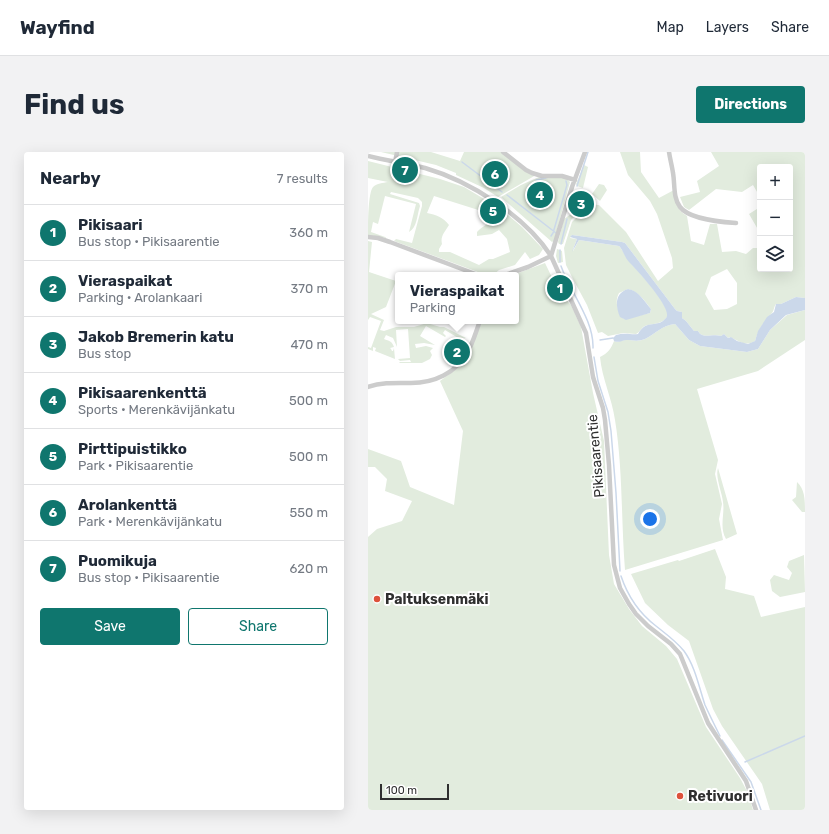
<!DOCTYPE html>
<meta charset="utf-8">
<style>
:root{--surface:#fff;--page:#f2f2f3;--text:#1f2937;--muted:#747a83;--line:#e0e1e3;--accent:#0f766e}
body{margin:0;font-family:Rubik,sans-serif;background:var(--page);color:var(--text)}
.controls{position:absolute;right:12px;top:12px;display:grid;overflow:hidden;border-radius:4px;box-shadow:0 4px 16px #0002}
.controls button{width:36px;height:36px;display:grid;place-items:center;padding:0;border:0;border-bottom:1px solid var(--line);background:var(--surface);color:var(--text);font:20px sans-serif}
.scale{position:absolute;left:12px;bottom:10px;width:69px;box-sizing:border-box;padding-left:4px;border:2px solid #2f2f2f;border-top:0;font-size:11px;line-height:14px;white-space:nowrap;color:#2f2f2f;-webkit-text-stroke:3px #fff;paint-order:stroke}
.you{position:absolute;left:282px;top:367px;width:14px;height:14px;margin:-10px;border:3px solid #fff;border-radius:50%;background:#1a73e8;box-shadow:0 0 0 6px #1a73e833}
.badge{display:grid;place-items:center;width:26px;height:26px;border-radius:50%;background:var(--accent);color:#fff;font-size:13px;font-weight:700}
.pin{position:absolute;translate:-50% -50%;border:2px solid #fff;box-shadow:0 1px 4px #0006}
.popup{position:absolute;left:27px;top:120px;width:124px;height:52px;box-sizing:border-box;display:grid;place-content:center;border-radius:4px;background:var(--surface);filter:drop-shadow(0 1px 3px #0005);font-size:13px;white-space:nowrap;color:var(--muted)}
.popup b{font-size:15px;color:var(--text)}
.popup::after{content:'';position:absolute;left:50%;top:100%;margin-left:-8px;border:8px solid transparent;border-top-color:var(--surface)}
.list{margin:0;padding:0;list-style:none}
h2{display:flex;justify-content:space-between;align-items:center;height:52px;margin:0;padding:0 16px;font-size:17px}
h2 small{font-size:13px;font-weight:400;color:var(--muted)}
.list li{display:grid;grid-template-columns:26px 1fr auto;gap:12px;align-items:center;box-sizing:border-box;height:56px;padding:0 16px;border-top:1px solid var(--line)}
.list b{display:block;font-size:15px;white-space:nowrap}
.list p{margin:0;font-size:13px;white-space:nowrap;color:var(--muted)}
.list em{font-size:13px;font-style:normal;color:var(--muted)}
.actions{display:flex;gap:8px;padding:12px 16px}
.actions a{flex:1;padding:9px 0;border:1px solid var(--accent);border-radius:4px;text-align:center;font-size:14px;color:var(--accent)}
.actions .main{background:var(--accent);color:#fff}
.icon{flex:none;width:22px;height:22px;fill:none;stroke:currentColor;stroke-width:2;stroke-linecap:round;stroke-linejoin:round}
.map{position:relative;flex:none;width:437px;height:658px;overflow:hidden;border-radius:4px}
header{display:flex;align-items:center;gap:24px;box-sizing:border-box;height:56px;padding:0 20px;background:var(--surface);border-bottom:1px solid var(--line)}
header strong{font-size:19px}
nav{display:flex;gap:22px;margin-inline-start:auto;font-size:14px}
.intro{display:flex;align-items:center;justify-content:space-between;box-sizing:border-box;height:96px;padding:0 24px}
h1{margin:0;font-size:28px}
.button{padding:10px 18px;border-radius:4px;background:var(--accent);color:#fff;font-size:14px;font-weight:700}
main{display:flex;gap:24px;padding:0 24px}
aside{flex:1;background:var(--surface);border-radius:4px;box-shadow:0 4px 16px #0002}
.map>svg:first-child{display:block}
</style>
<header>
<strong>Wayfind</strong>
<nav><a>Map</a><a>Layers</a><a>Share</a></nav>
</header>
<div class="intro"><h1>Find us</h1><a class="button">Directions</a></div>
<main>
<aside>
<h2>Nearby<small>7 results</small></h2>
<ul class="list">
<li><span class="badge">1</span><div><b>Pikisaari</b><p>Bus stop · Pikisaarentie</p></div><em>360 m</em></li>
<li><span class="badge">2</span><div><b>Vieraspaikat</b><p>Parking · Arolankaari</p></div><em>370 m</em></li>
<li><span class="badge">3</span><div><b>Jakob Bremerin katu</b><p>Bus stop</p></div><em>470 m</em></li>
<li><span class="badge">4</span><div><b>Pikisaarenkenttä</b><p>Sports · Merenkävijänkatu</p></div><em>500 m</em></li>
<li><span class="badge">5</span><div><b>Pirttipuistikko</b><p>Park · Pikisaarentie</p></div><em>500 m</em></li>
<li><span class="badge">6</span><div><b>Arolankenttä</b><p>Park · Merenkävijänkatu</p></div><em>550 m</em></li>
<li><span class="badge">7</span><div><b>Puomikuja</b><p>Bus stop · Pikisaarentie</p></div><em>620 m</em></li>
</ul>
<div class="actions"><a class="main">Save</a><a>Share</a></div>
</aside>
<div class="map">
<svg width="437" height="658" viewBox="0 0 437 658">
<rect width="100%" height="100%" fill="#fff"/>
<path fill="#e2ecde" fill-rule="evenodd" d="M 13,0 L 63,0 L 92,9 L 96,0 L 135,0 L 168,23 L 130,45 L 116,36 L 88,23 L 88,21 L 68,13 Z
M 252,0 L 272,0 L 273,20 L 291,46 L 306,38 C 307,49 308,58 319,64 L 323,89 L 336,93 L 342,72 L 349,72 L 354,100 L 368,99 L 378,102 L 385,96 L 392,96 L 392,117 L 422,117 L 422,15 L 392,15 L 392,45 L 385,33 L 374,40 L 348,37 L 321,58 L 316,55 L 312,45 L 332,40 L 329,29 L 351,14 L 343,0 L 437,0 L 437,146 L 428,145 L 413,152 L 408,152 C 406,154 406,159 404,161 C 397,169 390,177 387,189 C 377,195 371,189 362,185 L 360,186 L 356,182 L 353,184 C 345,181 335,188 330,179 L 326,179 L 318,169 L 314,166 L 314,160 L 309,159 L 307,157 L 257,91 L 254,90 L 204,83 L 202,86 L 209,87 L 205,97 L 205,99 L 211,88 L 251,94 C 255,98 258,106 261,109 C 268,117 305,156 299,165 C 294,173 284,171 277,174 C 273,176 272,180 268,182 L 255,181 L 240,184 L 234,180 L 230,181 L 219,153 L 205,127 L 198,113 L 196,96 L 204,70 L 224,50 L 229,53 L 231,53 L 258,80 L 290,129 L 305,116 L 304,106 L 289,62 L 282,49 L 260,23 ZM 359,117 L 369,131 L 369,152 L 359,157 L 346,158 L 337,142 L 343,125 ZM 260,137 C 271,140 276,148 283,157 L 282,161 L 256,167 C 250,159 246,151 251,141 Z
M 0,9 L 72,27 L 96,35 L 133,57 L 154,75 L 175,97 L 171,103 L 162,107 L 157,100 L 147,113 L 131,118 L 125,123 L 118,123 L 26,89 L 28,87 L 44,91 L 54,54 L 54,50 L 50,46 L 23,40 L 22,42 L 51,51 L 52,54 C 49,63 49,76 41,80 L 48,52 L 17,44 L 10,72 L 5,70 L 3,80 L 20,86 L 0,83 C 0,72 0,41 5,35 C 9,31 15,31 20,30 L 0,26 ZM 66,44 L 123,62 C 124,73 115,73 109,80 L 109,84 L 124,82 L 131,78 L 139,87 L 142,100 L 125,107 L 121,107 L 111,113 L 82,100 L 71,100 L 71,97 L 74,92 C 72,84 77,80 81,73 C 75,65 68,63 59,61 Z
M 216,13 L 220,15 L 215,36 L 209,34 L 208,32 Z
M 171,25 L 198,26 L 202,30 L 186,89 L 184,90 L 133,45 L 153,33 Z
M 231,32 L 236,33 L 239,38 L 232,49 L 224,42 Z
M 205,40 L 213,42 L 214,46 L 202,57 L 200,55 Z
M 218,48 L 221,48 L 220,51 L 203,68 L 195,92 L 191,92 L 190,90 L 196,67 L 210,57 Z
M 392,55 L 392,81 L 381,62 Z
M 0,89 L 4,90 L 1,120 L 28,129 L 18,155 L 3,162 L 16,168 L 12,178 L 16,179 L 28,175 L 46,175 L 59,171 L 72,175 L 76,175 L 98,186 L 92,187 L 77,178 L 75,181 L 78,184 L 77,185 L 58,174 L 52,184 L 67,193 L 56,191 L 47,192 L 48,196 L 58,194 L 65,196 L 62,199 L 64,203 L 62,207 L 54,211 L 31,211 L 32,210 L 43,210 L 42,208 L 32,209 L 30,207 L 42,206 L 40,177 L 28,178 L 29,195 L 25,186 L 18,183 L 16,187 C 21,189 24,189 26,195 L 22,196 L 23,197 L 24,199 L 25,199 L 26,196 L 27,207 L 7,199 L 8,196 L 5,195 L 5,199 L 0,197 L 0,195 L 3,196 L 13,169 L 2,165 L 0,168 Z
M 189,97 L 194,99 L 195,110 L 190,111 L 188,104 Z
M 177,111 L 191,140 L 203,153 L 213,175 L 225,241 L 236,289 L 241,403 L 246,432 L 261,457 L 274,474 L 298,494 L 309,507 L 338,575 L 372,626 L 380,641 L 385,658 L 0,658 L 0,385 L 9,377 L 34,369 L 44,349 L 17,339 L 19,327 L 7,315 L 0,315 L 0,297 L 33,309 L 42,335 L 86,353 L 95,279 L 72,229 L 95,212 L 103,197 L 114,169 L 148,169 L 148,123 L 145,123 Z
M 437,158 L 437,188 L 390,219 L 329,237 L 350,308 L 347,322 L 354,352 L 351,367 L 355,388 L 257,418 C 253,368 255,317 247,268 C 244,246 234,227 232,205 C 240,201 243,197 246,189 C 250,191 253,188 258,188 C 264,188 271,190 277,187 C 287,182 295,173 307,172 L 321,188 L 332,194 L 379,200 L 390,197 L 402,178 L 419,163 Z
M 350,316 L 369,382 L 358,387 C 351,375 357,362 355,350 C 354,340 347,325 350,316 Z
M 429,330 C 437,337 437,349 437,360 L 434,360 L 424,348 L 428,345 Z
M 347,397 L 358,425 L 357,437 L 386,444 L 393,465 L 437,455 L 437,658 L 402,658 L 394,632 L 354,574 L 345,557 L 321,489 L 300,473 L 277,451 L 263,422 L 310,408 L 311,409 Z
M 436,403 L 437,440 L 412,445 L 404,439 L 402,428 L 406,423 L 421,428 L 424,421 L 419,415 L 421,409 Z"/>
<path fill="#cbd8ea" d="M 204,83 L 254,90 L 257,91 L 307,157 L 309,159 L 314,160 L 314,166 L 318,169 L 326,179 L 330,179 C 335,188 344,181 353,184 L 356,182 L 360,186 L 363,185 L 369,189 L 380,192 L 387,189 L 390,179 L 399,165 L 406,160 L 408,152 L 413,152 L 428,145 L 437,146 L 437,158 L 418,163 L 402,178 L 390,197 L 379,200 L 332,194 L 321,188 L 307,172 C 295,173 287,182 277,187 C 270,190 264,188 258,188 C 253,189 250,191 246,189 L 245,186 L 248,183 C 257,180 263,183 270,182 C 279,166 289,177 298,166 C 306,158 268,117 261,110 C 257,106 255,98 251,94 L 211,88 L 204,100 L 209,87 L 202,85 Z
M 260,137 C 271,139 276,149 283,157 L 282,161 L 258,168 L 252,165 C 247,153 247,141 260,137 Z"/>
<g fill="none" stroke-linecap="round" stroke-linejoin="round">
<path stroke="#cbd8ea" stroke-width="1.5" d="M 94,10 L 134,40
M 168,28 L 178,26
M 209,34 L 220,0
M 139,43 L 188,81
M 202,55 L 207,40
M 183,84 L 185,81 L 199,33 L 198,29
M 193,92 L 199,67
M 192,98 L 192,110
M 193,114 C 202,140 226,168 225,196
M 232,188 L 245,186
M 226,205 L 230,229 L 240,260 L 243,279 L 248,341 L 252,419
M 253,424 C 260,445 271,461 288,474 C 298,482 308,489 316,499 C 327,514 331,535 337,553 C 342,564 347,574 352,584
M 354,588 L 383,630 L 393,658
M 377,610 L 437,584"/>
<path stroke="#ccc" stroke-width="4.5" d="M 135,0 L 158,18 L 164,21 L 174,24 L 194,24 L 207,28
M 301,0 C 302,7 304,14 305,21 C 307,32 305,46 312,55 C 321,67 353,70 368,71
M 0,4 C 19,9 38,11 57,16 C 102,29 157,64 183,104 L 218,181 L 225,225 L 235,256 L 237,268 L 241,313 L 246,413 L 252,436 L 261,452 L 268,462 L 280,474 L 303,492 L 312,502 L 340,571 L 378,629 L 388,658
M 27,11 L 29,0
M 0,85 L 10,86 L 22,90 L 110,123
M 183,104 L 204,35 L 217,0
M 137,123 L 160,115 L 183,104
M 0,235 C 14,230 29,231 43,231 C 66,231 88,221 99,201 C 105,191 108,179 112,169"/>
</g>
<g fill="#dd513b" stroke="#fff" stroke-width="1.5">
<circle cx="9" cy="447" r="4"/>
<circle cx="312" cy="644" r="4"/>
</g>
<g text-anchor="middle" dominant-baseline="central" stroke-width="4" stroke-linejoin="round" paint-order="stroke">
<g font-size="14" fill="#2f2f2f" stroke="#fff">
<text transform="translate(228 304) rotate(-95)">Pikisaarentie</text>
</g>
<g font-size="14" font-weight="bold" fill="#2f2f2f" stroke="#fff" text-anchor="start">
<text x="17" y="447">Paltuksenmäki</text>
<text x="320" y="644">Retivuori</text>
</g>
</g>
</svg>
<div class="controls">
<button>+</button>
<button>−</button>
<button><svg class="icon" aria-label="layers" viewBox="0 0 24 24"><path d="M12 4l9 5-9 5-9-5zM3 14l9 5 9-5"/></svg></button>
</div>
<div class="scale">100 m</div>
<div class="you"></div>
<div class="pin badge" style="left:192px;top:136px">1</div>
<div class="pin badge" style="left:89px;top:200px">2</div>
<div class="popup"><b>Vieraspaikat</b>Parking</div>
<div class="pin badge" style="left:213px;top:52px">3</div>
<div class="pin badge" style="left:172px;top:43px">4</div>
<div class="pin badge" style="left:125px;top:59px">5</div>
<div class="pin badge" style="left:127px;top:22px">6</div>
<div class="pin badge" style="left:37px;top:18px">7</div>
</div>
</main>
